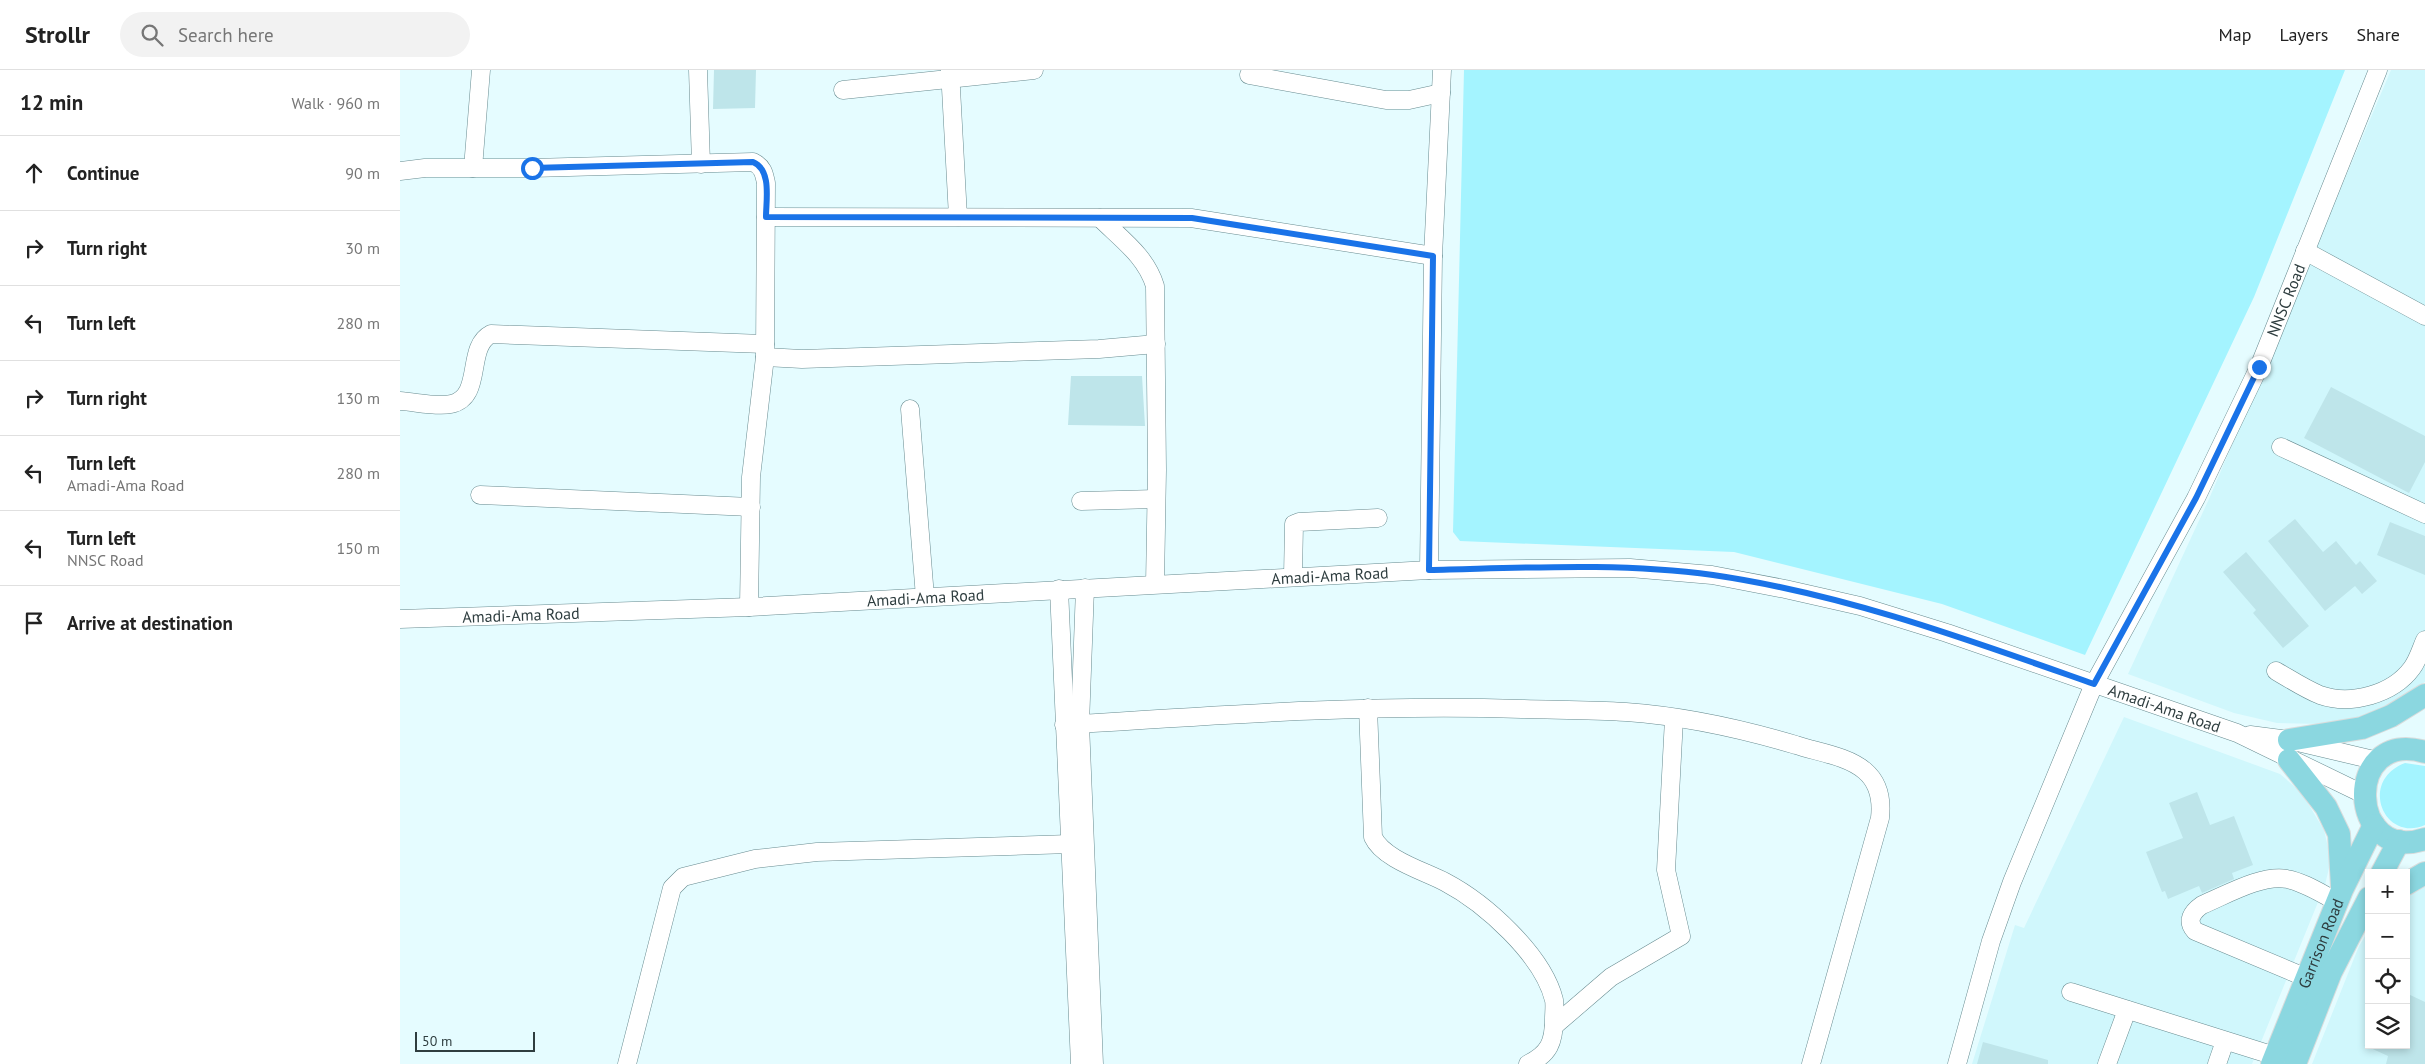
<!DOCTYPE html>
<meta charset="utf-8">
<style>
:root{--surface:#fff;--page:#f2f2f2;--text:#222;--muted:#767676;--line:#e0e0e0}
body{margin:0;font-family:"PT Sans",sans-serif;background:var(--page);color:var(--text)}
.controls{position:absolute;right:15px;bottom:15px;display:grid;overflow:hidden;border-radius:0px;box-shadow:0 2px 8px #0003}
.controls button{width:45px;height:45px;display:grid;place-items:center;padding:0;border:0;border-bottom:1px solid var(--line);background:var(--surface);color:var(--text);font:25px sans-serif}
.scale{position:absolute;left:15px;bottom:12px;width:120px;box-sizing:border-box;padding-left:5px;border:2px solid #2e3d3f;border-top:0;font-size:14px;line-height:18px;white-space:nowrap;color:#2e3d3f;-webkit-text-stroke:4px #e5fcff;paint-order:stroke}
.stop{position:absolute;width:15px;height:15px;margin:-11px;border:4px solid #1a73e8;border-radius:50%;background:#fff}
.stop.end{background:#1a73e8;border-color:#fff;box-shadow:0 1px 5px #0008}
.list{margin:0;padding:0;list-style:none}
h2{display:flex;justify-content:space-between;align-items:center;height:65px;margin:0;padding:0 20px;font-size:21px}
h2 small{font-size:16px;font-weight:400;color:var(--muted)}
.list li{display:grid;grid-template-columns:32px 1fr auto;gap:15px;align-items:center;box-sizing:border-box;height:75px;padding:0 20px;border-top:1px solid var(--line)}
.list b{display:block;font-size:19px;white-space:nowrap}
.list p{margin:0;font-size:16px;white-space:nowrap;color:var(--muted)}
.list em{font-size:16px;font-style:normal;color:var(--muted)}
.icon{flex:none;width:28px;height:28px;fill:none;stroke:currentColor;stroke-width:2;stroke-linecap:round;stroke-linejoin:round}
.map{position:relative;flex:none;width:2025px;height:994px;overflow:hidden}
header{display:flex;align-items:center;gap:30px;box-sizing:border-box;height:70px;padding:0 25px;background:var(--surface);border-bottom:1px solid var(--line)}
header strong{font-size:24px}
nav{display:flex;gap:28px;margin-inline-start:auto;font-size:18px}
.search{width:350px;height:45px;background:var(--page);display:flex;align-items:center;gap:12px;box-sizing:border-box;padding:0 18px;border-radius:28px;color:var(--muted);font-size:19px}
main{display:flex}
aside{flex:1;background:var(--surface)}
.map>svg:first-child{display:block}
</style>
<header>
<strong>Strollr</strong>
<div class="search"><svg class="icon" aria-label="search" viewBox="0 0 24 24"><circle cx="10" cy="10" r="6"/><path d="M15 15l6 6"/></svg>Search here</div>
<nav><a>Map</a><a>Layers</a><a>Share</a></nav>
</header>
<main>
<aside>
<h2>12 min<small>Walk · 960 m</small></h2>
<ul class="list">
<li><svg class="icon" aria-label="ahead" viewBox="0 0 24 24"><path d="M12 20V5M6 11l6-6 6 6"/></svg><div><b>Continue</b></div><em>90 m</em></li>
<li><svg class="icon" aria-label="right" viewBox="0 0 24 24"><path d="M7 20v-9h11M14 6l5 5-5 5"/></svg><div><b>Turn right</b></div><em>30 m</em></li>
<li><svg class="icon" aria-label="left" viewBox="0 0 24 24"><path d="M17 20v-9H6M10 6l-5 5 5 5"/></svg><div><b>Turn left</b></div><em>280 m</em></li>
<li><svg class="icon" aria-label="right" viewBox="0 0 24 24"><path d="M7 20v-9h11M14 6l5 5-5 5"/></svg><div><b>Turn right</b></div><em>130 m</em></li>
<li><svg class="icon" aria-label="left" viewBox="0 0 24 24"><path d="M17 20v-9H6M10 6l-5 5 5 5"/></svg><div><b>Turn left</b><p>Amadi-Ama Road</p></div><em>280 m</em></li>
<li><svg class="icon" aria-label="left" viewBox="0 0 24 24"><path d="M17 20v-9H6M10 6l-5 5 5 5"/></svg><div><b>Turn left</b><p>NNSC Road</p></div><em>150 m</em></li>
<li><svg class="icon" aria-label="arrive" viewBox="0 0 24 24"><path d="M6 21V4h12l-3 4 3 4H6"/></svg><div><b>Arrive at destination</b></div></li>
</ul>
</aside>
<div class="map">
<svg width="2025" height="994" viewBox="0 0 2025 994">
<rect width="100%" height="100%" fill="#e5fcff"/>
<path fill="#d0f7fc" d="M 1991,0 L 2025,0 L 2025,612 L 1983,639 L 1948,650 L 1922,654 L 1877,653 L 1834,643 L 1728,604 L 1809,429 Z
M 1724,647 L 1880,704 L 1901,722 L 1924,760 L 1929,782 L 1929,798 L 1925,815 L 1852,994 L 1572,994 L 1615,855 L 1624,858 Z
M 2025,813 L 2025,994 L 1912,994 L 1959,876 L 1969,860 L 1969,975 L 2006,975 L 2006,824 Z"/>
<path fill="#a4f4ff" d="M 1064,0 L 1945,0 L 1854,227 L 1685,585 L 1542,534 L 1334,482 L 1060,471 L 1053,462 Z
M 2005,693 L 2025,696 L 2025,755 C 1984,773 1958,711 2005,693 Z"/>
<path fill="#bee5ea" d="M 314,0 L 356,0 L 355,38 L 313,39 Z
M 671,306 L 742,306 L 745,356 L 668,355 Z
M 1931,317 L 2025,366 L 2025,392 L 2009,423 L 1904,368 Z
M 1895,449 L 1923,482 L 1936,471 L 1956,495 L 1960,491 L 1977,511 L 1962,524 L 1955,516 L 1925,541 L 1868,471 Z
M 1990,452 L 2025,466 L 2025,505 L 1977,485 Z
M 1846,482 L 1909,556 L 1883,578 L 1853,543 L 1856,540 L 1823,502 Z
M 1797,722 L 1810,755 L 1834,746 L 1853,795 L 1832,803 L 1834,809 L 1802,823 L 1799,816 L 1768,829 L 1765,821 L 1762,822 L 1746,782 L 1783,768 L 1769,733 Z
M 2006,923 L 2025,932 L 2025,994 L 1986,994 L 1988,986 L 1964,975 L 2006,975 Z
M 1583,972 L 1648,990 L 1648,994 L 1577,994 Z"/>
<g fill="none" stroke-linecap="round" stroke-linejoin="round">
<g stroke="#678b90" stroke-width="19">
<g id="minor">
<path d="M 298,0 L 301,94"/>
<path d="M 550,0 L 558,147"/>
<path d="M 849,5 L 986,30 L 1009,30 L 1041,23"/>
<path d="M 443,20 L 634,0"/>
<path d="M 73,98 L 81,0"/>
<path d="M 0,101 L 25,98 L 132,98 L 353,92 C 363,97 364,103 366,113 L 365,287 L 351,407 L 349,537"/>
<path d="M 366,147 L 791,148 L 1033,186"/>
<path d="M 700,148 C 721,169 746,186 755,216 L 757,400 L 755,514"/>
<path d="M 1905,181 L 2025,246"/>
<path d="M 365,287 L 402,289 L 699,279 L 756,274"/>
<path d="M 0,331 C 16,332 36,337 51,334 C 84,327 65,277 91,264 L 365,274"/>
<path d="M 510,339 L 525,527"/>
<path d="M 1881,377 L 2025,444"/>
<path d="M 80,425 L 351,437"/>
<path d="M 681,431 L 756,429"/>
<path d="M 1029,500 L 1033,186 L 1042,0"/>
<path d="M 893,506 L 894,454 L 899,452 L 978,448"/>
<path d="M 685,518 L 680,654 L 694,994"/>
<path d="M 659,519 L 680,994"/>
<path id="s1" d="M 0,549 L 349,537 L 1029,500 L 1230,498 L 1312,505 L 1385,519 L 1460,536 L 1547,563 L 1837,663 L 1963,724"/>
<path d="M 1876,601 C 1890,609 1905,619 1920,625 C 1951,636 1993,624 2012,598 C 2018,590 2021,579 2025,570"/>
<path d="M 968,638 L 973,767 C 983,789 1024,801 1045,812 C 1085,833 1143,885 1154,930 C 1155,935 1154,943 1154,949 C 1154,972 1149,984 1128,994"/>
<path d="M 664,655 C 817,645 969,634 1122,639 C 1157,640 1192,640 1226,642 C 1283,646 1342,659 1396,675 C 1417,682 1448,686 1465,701 C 1479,713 1482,730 1480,748 L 1411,994"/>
<path d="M 1850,665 L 1889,670 L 1978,691"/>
<path d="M 1907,908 L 1795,861 C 1786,851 1792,842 1802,835 C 1826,825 1862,804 1887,809 C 1904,812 1922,824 1938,832"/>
<path d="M 1671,922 L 1875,986"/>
<path d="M 1154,956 L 1211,907 L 1281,866 L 1266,800 L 1274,649"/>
<path d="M 227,994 L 272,818 L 283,807 L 355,789 L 417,782 L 670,774"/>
<path id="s2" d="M 1557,994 L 1591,871 L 1612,812 L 1694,614 L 1796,428 L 1859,297 L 1978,0"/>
<path d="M 1707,994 L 1727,940"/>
<path d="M 1817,994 L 1825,971"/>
</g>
</g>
<g stroke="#d9dcdc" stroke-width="24">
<g id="major">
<path d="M 1889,670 L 1962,658 L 1991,646 L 2025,625"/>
<path d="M 2025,682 C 1942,658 1948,795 2025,769"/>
<path d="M 1889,690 L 1926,737 L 1939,764 L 1942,816"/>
<path d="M 1982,803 L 1999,771"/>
<path d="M 2006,814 L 2025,803"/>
<path id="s3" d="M 1872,994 L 1942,820 L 1974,755"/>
<path d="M 1895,994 L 1931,902 L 1969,828"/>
</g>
</g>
<use href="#minor" stroke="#fff" stroke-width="18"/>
<use href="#major" stroke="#8bd7e0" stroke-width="22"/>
</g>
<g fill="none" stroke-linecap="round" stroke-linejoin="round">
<path stroke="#1a73e8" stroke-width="6" d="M 132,98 L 353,92 C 372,100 366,130 366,147 L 792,148 L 1033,186 L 1029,500 C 1123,498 1219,492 1313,505 C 1444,524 1569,570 1694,614 L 1796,428 L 1859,297"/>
</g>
<g text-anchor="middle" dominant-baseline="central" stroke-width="4.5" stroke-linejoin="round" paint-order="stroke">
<g font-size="16" fill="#2e3d3f" stroke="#e5fcff">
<text stroke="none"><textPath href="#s2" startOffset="834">NNSC Road</textPath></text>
<text stroke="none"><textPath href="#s1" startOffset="931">Amadi-Ama Road</textPath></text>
<text stroke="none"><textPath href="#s1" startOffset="526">Amadi-Ama Road</textPath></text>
<text stroke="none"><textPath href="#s1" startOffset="121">Amadi-Ama Road</textPath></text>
<text stroke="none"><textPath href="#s1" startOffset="1786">Amadi-Ama Road</textPath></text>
<text stroke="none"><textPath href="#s3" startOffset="130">Garrison Road</textPath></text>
</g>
</g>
</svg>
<div class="controls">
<button>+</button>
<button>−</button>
<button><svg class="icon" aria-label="locate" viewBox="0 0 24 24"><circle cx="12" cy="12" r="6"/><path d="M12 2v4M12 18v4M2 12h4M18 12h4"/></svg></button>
<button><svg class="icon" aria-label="layers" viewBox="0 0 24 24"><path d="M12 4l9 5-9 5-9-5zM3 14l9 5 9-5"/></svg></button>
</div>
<div class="scale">50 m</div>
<div class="stop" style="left:132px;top:98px"></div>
<div class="stop end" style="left:1859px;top:297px"></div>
</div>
</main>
